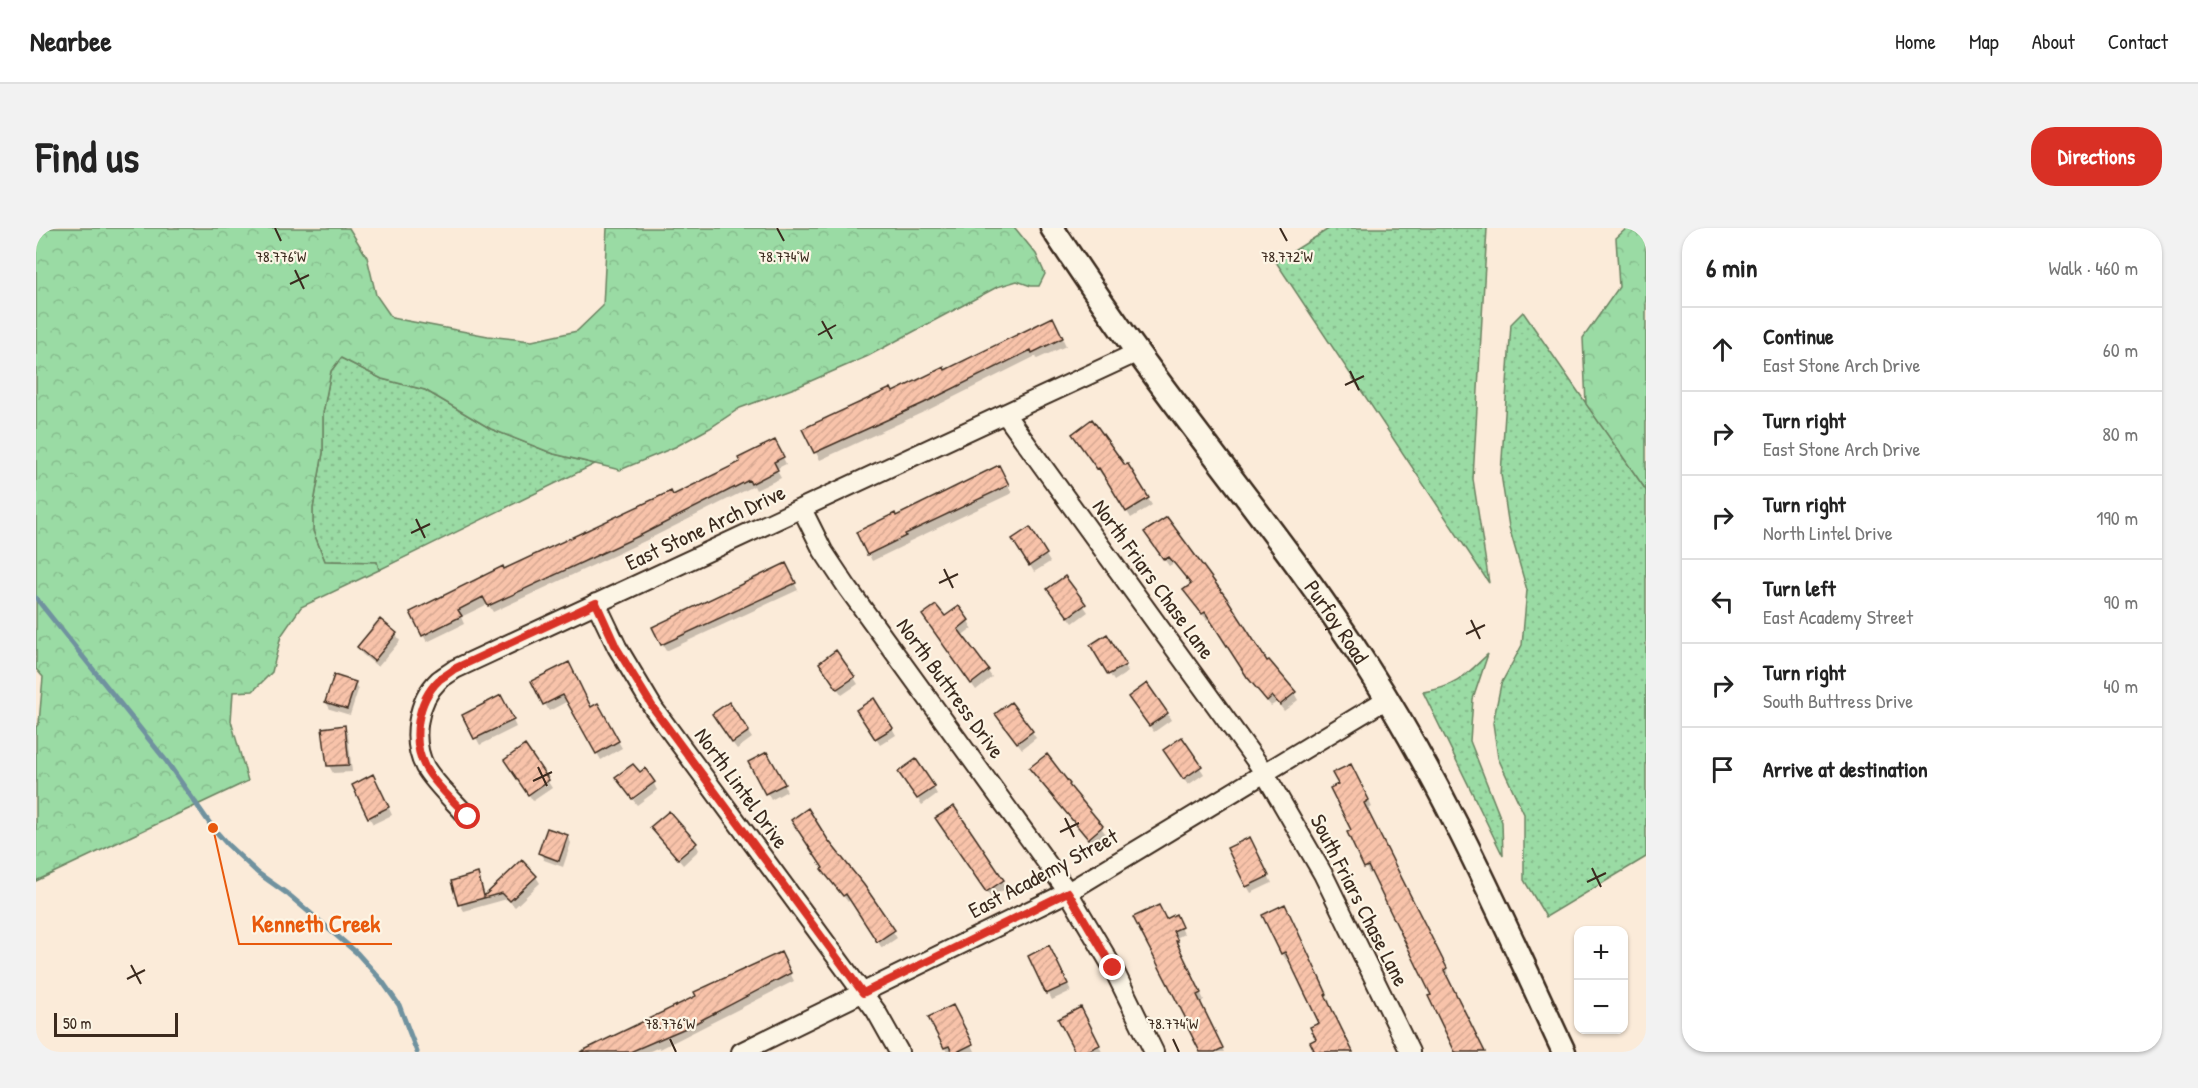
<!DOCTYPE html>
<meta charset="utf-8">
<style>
:root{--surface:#fff;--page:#f2f2f2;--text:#222;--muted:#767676;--line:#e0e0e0;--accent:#d93025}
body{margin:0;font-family:"Patrick Hand",sans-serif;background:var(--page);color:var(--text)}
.controls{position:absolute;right:18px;bottom:18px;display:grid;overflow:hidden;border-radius:12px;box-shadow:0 2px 4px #0004}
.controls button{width:54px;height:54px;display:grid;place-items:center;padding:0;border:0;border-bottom:2px solid var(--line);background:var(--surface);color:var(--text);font:30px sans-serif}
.scale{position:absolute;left:18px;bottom:15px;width:124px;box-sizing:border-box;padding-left:6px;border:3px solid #3b2a1e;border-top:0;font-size:16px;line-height:21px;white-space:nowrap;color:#3b2a1e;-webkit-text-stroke:4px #fcf5e5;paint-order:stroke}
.stop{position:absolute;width:18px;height:18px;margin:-14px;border:4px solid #d93025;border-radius:50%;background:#fff}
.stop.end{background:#d93025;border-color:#fff;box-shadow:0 2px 6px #0008}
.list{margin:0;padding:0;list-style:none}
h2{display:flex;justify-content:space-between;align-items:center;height:78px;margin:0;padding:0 24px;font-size:26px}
h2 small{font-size:20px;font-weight:400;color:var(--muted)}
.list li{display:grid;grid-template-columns:39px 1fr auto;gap:18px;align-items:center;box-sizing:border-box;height:84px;padding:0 24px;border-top:2px solid var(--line)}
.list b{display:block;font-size:22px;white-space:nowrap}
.list p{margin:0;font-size:20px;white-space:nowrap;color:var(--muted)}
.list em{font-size:20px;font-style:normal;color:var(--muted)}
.icon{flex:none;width:33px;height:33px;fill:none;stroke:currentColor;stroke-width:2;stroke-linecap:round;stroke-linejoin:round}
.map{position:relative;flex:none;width:1610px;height:824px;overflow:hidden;border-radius:24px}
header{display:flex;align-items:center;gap:36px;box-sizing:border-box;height:84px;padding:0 30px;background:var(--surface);border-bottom:2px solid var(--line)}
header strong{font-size:28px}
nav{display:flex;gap:33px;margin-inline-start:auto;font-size:21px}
.intro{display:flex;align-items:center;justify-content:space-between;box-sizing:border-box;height:144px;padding:0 36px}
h1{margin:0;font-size:42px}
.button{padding:15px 27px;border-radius:24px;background:var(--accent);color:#fff;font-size:21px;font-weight:700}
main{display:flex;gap:36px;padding:0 36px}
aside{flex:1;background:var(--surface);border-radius:24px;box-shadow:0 2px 4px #0004}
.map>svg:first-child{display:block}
</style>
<header>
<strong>Nearbee</strong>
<nav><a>Home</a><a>Map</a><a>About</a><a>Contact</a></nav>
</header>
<div class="intro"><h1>Find us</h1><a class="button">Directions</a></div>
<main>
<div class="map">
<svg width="1610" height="824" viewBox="0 0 1610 824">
<defs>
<pattern id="grass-dots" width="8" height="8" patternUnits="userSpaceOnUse" patternTransform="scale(1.5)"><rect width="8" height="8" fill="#9adba4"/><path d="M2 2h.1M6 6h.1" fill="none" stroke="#86bc8d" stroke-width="1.8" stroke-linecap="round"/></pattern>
<pattern id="forest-crowns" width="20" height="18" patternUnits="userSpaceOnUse" patternTransform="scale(1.5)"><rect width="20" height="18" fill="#9adba4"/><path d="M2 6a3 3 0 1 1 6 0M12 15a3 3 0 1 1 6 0" fill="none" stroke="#86bc8d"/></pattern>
<pattern id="building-hatch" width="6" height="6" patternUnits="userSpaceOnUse" patternTransform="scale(1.5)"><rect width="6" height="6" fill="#f8c3aa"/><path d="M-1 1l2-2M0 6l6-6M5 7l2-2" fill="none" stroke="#d6a892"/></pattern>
</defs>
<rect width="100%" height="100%" fill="#fbebd9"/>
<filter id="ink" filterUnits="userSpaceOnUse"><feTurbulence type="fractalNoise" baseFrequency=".0167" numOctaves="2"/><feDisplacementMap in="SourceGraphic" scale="12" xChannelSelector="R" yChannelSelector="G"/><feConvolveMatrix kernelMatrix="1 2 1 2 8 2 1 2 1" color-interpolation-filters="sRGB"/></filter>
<g filter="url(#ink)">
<path fill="url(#grass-dots)" stroke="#6a8261" stroke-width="1.5" d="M 1294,0 L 1451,0 L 1437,251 L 1453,355 L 1240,34 Z
M 1487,84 L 1610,262 L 1610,629 L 1510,689 L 1488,652 L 1488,586 L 1462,530 L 1457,495 L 1465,456 L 1486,417 L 1491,362 L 1473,299 L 1465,246 L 1475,96 Z
M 305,130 L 346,151 L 389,162 L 455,201 L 518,226 L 559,236 L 343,342 L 341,334 L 289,333 L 277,303 L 277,280 L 287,225 L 287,185 L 295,143 Z
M 1452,426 L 1437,471 L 1434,513 L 1466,594 L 1467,628 L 1387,464 C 1420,459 1428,449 1452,426 Z"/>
<path fill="url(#forest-crowns)" stroke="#6a8261" stroke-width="1.5" d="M 0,0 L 313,0 L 331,29 L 340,67 L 356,90 L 452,108 L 496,113 L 541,103 L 567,78 L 571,0 L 979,0 L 1000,26 L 1009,46 L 1003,58 L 995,58 L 981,53 L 961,59 L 832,128 L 761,159 L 704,180 L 674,200 L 639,219 L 584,242 L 518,226 L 455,201 L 389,162 L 346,151 L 305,130 L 295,143 L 287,185 L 287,225 L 277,280 L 277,303 L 289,333 L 341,334 L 343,342 L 265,379 L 245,408 L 236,444 L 217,463 L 197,464 L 195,493 L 212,553 L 0,653 L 0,499 L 3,495 L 7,449 L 0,441 Z
M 1591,0 L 1610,0 L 1610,262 L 1550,176 L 1547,110 L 1583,59 L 1580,10 Z"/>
<path fill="#0003" d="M 1021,98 L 1030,118 L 1001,131 L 1000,128 L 892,182 L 784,232 L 768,202 Z
M 1042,213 L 1089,239 L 1091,238 L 1116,277 L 1095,290 L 1068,246 L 1066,247 Z
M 743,221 L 750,236 L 740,241 L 745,250 L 720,262 L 718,258 L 611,312 L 457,384 L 452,376 L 425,389 L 428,396 L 391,414 L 387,407 L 468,343 Z
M 966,246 L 976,265 L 872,314 L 873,315 L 836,333 L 822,305 Z
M 1130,291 L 1231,435 L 1258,465 L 1262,472 L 1248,483 L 1241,474 L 1235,478 L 1217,456 L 1174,389 L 1171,392 L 1153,369 L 1156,357 L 1138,335 L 1133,338 L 1114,311 Z
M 994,302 L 1014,334 L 998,344 L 978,311 Z
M 753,344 L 762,362 L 630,423 L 626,416 Z
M 1028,350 L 1052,384 L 1037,395 L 1017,368 Z
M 909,390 L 932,393 L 936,400 L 925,408 L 956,449 L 940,462 L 892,394 Z
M 360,406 L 364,413 L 342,439 L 326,426 L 322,419 Z
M 1071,409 L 1092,444 L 1078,453 L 1056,418 Z
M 533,436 L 555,481 L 561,477 L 586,520 L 565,532 L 532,473 L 513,483 L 497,453 Z
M 788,442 L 818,450 L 822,456 L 806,467 Z
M 318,455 L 322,462 L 314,487 L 294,481 L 290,474 Z
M 469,476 L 480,499 L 444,517 L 428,487 Z
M 1098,476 L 1131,485 L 1135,492 L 1118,504 Z
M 961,487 L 996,504 L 1000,510 L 986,521 Z
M 826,489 L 856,500 L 860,507 L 844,517 Z
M 681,494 L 712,504 L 716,510 L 701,521 Z
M 308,499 L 312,506 L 316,544 L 297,545 L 293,538 Z
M 1145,511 L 1168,546 L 1152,557 L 1133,530 Z
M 489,519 L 516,560 L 497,573 L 474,539 Z
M 730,526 L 751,563 L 735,572 L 714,535 Z
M 1319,545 L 1336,579 L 1331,582 L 1414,748 L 1411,749 L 1448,824 L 1422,824 L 1397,768 L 1337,644 L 1333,646 L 1330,639 L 1317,603 Z
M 999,547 L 1033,557 L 1036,564 L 1070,606 L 1056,617 Z
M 868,551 L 897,559 L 901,566 L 886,577 Z
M 341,555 L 356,587 L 337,596 L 333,589 Z
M 618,556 L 621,562 L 601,577 L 597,572 Z
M 917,580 L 971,660 L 955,670 L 905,598 Z
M 616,600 L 660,616 L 663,622 L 647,637 Z
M 531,608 L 535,615 L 527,639 L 508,632 L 504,625 Z
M 791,613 L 827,657 L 861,710 L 846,720 L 814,672 L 812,674 L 787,642 Z
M 1217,618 L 1236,655 L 1215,665 L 1211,658 Z
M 441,647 L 449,669 L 500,649 L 504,655 L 479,679 L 471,671 L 428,683 L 424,676 Z
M 1252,684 L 1294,774 L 1292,775 L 1316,824 L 1281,824 L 1285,795 L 1253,730 L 1250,732 L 1246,725 Z
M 1130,693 L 1143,695 L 1148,706 L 1140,710 L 1144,720 L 1143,721 L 1168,772 L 1164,774 L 1188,824 L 1166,824 L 1153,793 Z
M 1017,726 L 1035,763 L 1016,772 L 994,729 Z
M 748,733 L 758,753 L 624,821 L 623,819 L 612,824 L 548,824 Z
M 920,785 L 939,823 L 938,824 L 911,824 L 894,790 Z
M 1049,788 L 1066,824 L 1040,824 Z"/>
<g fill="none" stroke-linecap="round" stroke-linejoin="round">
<path stroke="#70929f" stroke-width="5" d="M 0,370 L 131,534 L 177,600 L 192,617 L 222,645 L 253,667 L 321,725 L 346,753 L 363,777 L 381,824"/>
</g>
<path fill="url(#building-hatch)" stroke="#3b2a1e" stroke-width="1.5" d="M 1017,89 L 1027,110 L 996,125 L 995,122 L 888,175 L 778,225 L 766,201 L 855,160 L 857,164 L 908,139 L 909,142 Z
M 1056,191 L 1089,237 L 1092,236 L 1113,270 L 1090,284 L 1063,240 L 1061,241 L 1036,206 Z
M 739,212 L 748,229 L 738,234 L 742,242 L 715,256 L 713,252 L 607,306 L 452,378 L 447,369 L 422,382 L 426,388 L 386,408 L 374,384 L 467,338 L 468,341 L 635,263 L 637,267 L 704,234 L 702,230 Z
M 963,237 L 973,257 L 869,306 L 870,308 L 831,327 L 820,304 L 859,285 L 860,288 Z
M 1131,289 L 1192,372 L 1231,433 L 1233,432 L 1260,464 L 1244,477 L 1236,468 L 1231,473 L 1211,449 L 1169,384 L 1166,386 L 1147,362 L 1155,356 L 1133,329 L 1128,332 L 1108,304 Z
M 994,299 L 1011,326 L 993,338 L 976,311 Z
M 750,335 L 760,355 L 625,417 L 616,399 Z
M 1029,348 L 1050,376 L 1032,389 L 1011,361 Z
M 900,377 L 909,388 L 923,378 L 933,392 L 922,401 L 953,442 L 935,456 L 886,387 Z
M 344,391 L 361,405 L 338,433 L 321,419 Z
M 1071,406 L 1090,437 L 1072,447 L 1054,417 Z
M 800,422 L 819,449 L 801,461 L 783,435 Z
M 533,434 L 555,479 L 562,475 L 583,513 L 560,526 L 527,467 L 507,477 L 495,453 Z
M 298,447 L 320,454 L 311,481 L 289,474 Z
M 1111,455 L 1132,485 L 1113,498 L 1092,469 Z
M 465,467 L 478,492 L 438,511 L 426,487 Z
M 838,470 L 857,500 L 839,511 L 820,482 Z
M 693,474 L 713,503 L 696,515 L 676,486 Z
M 975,474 L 997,503 L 981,515 L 959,486 Z
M 309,497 L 313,537 L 291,538 L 286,500 Z
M 1146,509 L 1166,538 L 1147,551 L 1127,522 Z
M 489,517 L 513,552 L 492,567 L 468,532 Z
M 731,524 L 749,556 L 729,566 L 712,534 Z
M 1011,526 L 1034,556 L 1033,557 L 1067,598 L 1052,611 L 993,540 Z
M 880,531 L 899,559 L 881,571 L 862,544 Z
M 597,536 L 604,544 L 609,540 L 619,554 L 596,571 L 579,549 Z
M 1315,536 L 1333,572 L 1328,575 L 1411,740 L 1408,742 L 1449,824 L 1419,824 L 1392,768 L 1395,767 L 1332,638 L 1328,640 L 1311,604 L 1315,602 L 1294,560 L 1302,556 L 1296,545 Z
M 337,546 L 353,579 L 332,590 L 316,557 Z
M 918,578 L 968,652 L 950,664 L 899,590 Z
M 772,580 L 792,612 L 828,657 L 859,702 L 841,714 L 810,666 L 807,668 L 785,641 L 787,640 L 755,592 Z
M 633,583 L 661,615 L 642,631 L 614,599 Z
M 511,600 L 532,607 L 523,633 L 502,625 Z
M 1214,609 L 1233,648 L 1210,659 L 1191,620 Z
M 486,632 L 501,648 L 474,673 L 466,665 L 422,677 L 415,653 L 442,645 L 448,668 Z
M 1249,676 L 1291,766 L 1289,767 L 1317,824 L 1279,824 L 1274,814 L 1280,811 L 1274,799 L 1283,795 L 1249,724 L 1245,726 L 1226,687 Z
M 1123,677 L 1130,691 L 1140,686 L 1146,699 L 1137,703 L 1142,713 L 1140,713 L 1165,765 L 1161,767 L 1187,820 L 1179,824 L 1164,824 L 1149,794 L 1151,793 L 1097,689 Z
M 1013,717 L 1032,756 L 1010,766 L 992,728 Z
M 745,724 L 755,745 L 652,799 L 594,824 L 544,824 L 660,768 L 658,764 Z
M 917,777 L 937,816 L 921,824 L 916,824 L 913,818 L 908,820 L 892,789 Z
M 1045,779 L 1064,817 L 1049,824 L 1039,824 L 1022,791 Z"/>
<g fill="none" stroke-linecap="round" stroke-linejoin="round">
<g stroke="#3b2a1e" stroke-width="22">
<path id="minor" d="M 969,186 L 1228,544 L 1287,646 L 1374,824
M 766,281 L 787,323 L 811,359 L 1032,664 L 1077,740 L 1118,824
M 560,375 L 581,419 L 618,481 L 840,783 L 863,824
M 432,589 C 419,574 399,556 389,539 C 375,512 381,473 403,452 C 408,448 414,445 419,441 L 1102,124
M 705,824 L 1032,664 L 1351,471"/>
</g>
<g stroke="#3b2a1e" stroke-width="27">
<g id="tertiary">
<path id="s1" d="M 1016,0 C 1044,42 1072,84 1102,125 C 1177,229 1260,328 1330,437 C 1409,559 1467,693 1528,824"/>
</g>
</g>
<use href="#minor" stroke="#fcf5e5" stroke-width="18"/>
<use href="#tertiary" stroke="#fcf5e5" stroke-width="22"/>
</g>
</g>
<g fill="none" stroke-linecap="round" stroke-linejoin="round" filter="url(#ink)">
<path stroke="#d93025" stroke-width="8" d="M 432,589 C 419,574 398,556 389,539 C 375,512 381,473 403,452 C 408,448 414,445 418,441 L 560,375 L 580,419 L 618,481 L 827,765 L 1032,664 L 1077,740"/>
</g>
<path fill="none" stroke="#3b2a1e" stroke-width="2" d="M 239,0 L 245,13M 741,0 L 748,13M 1244,0 L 1251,13M 259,42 L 268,61M 254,56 L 273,47M 786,93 L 796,111M 782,107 L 800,97M 1314,143 L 1323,162M 1309,157 L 1328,148M 380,291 L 389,310M 375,305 L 394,296M 908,341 L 917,360M 903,355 L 922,346M 1435,392 L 1444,411M 1430,406 L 1449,397M 502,539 L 511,558M 497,553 L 516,544M 1029,590 L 1038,609M 1024,604 L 1043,595M 1556,640 L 1565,659M 1551,654 L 1570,645M 95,737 L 105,756M 91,751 L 109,742M 634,811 L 640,824M 1137,811 L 1143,824"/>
<g text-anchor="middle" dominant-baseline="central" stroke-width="4.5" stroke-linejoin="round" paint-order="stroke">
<g font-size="22" fill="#3b2a1e" stroke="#fcf5e5">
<text transform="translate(669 299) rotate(-25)">East Stone Arch Drive</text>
<text transform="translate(1118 351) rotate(54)">North Friars Chase Lane</text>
<text stroke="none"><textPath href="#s1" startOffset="486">Purfoy Road</textPath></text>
<text transform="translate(915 460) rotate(54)">North Buttress Drive</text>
<text transform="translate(706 560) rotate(54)">North Lintel Drive</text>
<text transform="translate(1007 645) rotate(-28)">East Academy Street</text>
<text transform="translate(1324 672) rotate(63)">South Friars Chase Lane</text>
</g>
</g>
<g font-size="15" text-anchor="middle" fill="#3b2a1e" stroke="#fcf5e5" stroke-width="4.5" stroke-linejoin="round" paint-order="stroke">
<text x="245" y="34">78.776°W</text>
<text x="748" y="34">78.774°W</text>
<text x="1251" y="34">78.772°W</text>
<text x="634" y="801">78.776°W</text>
<text x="1137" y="801">78.774°W</text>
</g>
<path fill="none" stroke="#e8590c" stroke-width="2" d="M177 600L203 716H356"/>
<circle fill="#e8590c" stroke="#fcf5e5" stroke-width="2" cx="177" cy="600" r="6"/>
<g font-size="24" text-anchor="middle" font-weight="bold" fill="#e8590c" stroke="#fcf5e5" stroke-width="4.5" stroke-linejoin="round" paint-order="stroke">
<text x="280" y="704">Kenneth Creek</text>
</g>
</svg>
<div class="controls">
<button>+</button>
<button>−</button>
</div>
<div class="scale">50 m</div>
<div class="stop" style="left:432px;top:589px"></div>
<div class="stop end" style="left:1077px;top:740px"></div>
</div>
<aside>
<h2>6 min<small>Walk · 460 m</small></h2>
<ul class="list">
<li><svg class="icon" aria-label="ahead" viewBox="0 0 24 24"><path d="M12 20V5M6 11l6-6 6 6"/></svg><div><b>Continue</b><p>East Stone Arch Drive</p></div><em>60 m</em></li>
<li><svg class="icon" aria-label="right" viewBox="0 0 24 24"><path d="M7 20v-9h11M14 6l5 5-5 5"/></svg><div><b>Turn right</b><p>East Stone Arch Drive</p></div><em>80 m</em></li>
<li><svg class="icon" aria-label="right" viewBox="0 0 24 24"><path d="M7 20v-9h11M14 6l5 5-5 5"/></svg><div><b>Turn right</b><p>North Lintel Drive</p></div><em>190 m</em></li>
<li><svg class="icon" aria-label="left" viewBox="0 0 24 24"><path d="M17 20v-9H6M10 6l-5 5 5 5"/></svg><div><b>Turn left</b><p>East Academy Street</p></div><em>90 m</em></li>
<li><svg class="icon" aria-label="right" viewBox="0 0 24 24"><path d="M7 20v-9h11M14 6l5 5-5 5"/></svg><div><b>Turn right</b><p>South Buttress Drive</p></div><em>40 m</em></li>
<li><svg class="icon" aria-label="arrive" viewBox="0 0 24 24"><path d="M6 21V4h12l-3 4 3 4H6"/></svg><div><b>Arrive at destination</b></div></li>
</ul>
</aside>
</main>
